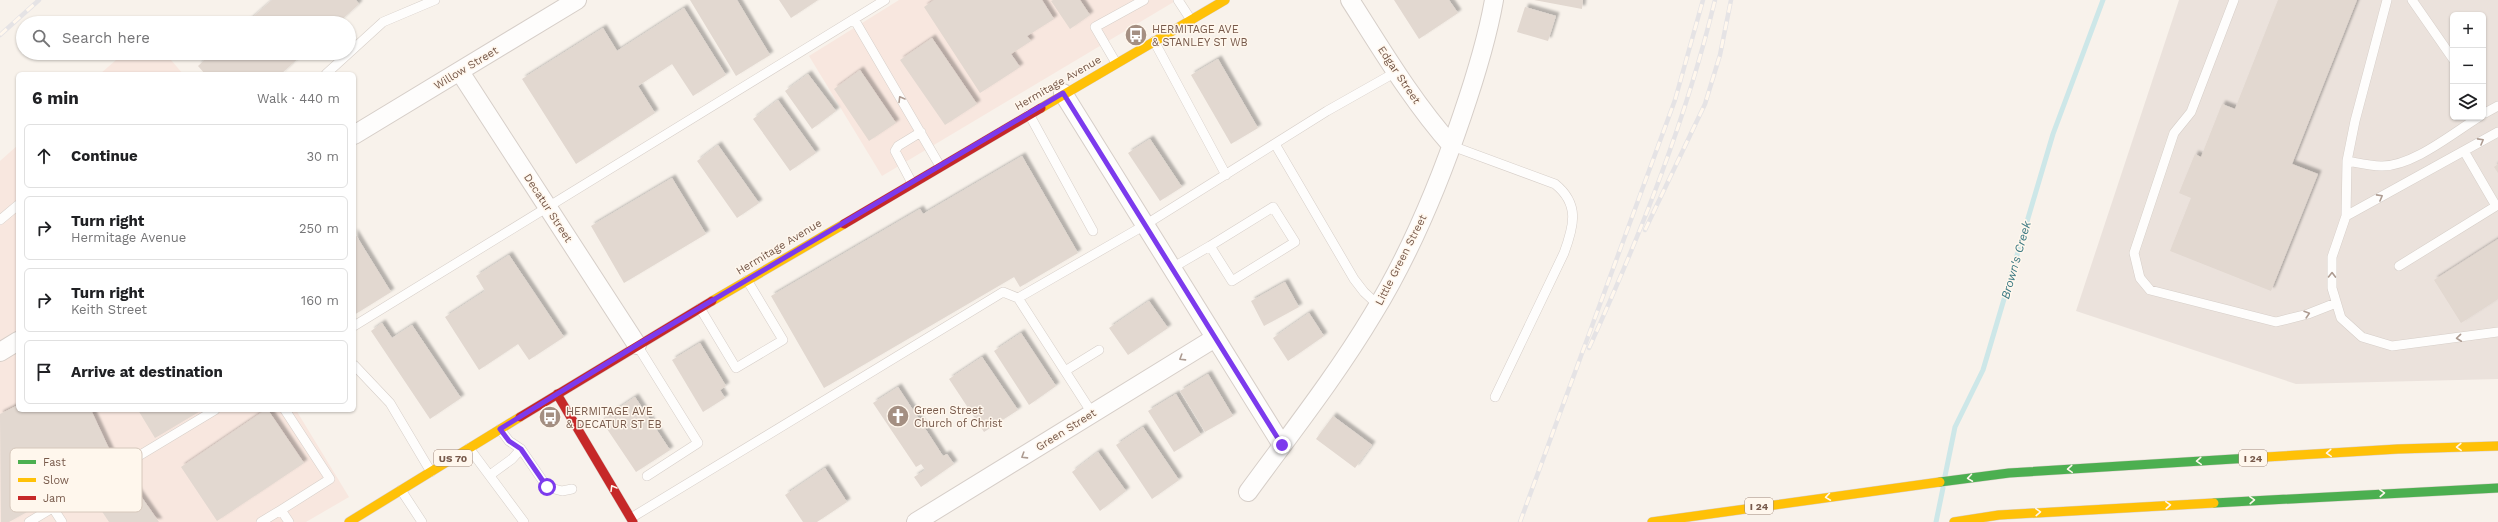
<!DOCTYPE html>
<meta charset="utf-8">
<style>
:root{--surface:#fff;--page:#f6f6f6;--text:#202124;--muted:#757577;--line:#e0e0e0}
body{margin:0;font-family:"Work Sans",sans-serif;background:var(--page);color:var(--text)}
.controls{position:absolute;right:12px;top:12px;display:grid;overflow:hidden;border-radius:6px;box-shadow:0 1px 3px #0004}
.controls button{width:36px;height:36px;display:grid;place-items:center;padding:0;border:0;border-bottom:1px solid var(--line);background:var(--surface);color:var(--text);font:20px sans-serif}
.stop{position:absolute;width:12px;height:12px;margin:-9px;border:3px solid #7c3aed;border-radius:50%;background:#fff}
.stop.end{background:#7c3aed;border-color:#fff;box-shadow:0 1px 4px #0008}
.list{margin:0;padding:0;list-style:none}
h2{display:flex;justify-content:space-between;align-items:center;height:52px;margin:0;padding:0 16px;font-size:17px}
h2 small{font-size:13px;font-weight:400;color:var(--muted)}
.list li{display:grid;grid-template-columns:26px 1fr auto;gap:12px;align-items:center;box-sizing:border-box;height:64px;margin:0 8px 8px;padding:0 8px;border:1px solid var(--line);border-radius:6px}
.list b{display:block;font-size:15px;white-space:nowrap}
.list p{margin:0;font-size:13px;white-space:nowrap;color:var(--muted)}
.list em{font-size:13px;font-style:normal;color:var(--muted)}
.icon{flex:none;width:22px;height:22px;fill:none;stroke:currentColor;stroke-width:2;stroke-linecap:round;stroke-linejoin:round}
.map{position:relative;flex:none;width:2498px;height:522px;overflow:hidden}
.search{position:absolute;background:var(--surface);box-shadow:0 1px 3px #0004;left:16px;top:16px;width:340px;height:44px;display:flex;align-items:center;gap:10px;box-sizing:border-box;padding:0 14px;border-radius:22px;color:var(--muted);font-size:15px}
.panel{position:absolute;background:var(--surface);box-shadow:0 1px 3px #0004;left:16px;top:72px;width:340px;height:340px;border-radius:6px}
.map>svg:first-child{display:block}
</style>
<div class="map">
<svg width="2498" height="522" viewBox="0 0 2498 522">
<defs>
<filter id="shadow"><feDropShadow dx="3.5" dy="-3.5" stdDeviation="1" flood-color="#0004"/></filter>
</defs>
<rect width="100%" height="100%" fill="#f8f2eb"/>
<path fill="#f8e7df" d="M 899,0 L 1177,0 L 882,176 L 809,56 Z
M 124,53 L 165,53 L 183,74 L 100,74 Z
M 18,145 L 18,410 L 296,410 L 349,497 L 306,522 L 0,522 L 0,161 Z"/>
<path fill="#ebe2dc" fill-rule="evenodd" d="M 2179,0 L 2498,0 L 2498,379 L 2296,384 L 2076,311 ZM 2453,15 L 2483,15 L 2483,117 L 2453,117 Z"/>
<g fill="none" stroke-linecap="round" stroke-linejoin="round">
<path stroke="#cde7e8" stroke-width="5" d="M 1945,476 L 1955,427 L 1983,370 L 2053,134 L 2103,0
M 1936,522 L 1943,488"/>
</g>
<path fill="#e2d8d0" filter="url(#shadow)" d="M 272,0 L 356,0 L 359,4 L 338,23 L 246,23 Z
M 690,0 L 737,0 L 770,55 L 736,76 Z
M 779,0 L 818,0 L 791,18 Z
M 934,0 L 1042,0 L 1054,19 L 1027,36 L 1031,41 L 1011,54 L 1020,67 L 980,93 L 924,7 Z
M 1053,0 L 1080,0 L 1090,15 L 1070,29 L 1051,1 Z
M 1394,0 L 1449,0 L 1458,13 L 1419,39 Z
M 1534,0 L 1583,0 L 1582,9 Z
M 2278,0 L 2357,0 L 2292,164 L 2318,174 L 2271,291 L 2170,251 L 2191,198 L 2179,193 L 2195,154 L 2201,157 L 2222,104 L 2235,109 Z
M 1525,7 L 1556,16 L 1548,41 L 1517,32 Z
M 684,8 L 726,75 L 693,96 L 672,64 L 638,86 L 655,113 L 576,164 L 522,79 L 603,28 L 617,51 Z
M 932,38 L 977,104 L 945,125 L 900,60 Z
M 212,53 L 304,53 L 281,74 L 205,74 L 198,66 Z
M 1218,59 L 1258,128 L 1231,144 L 1191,75 Z
M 860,70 L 896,123 L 869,141 L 834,89 Z
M 808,74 L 836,111 L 812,129 L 785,91 Z
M 778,100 L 816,153 L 790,171 L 753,119 Z
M 1150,139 L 1182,187 L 1160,201 L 1128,153 Z
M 718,145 L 759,203 L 737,218 L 697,161 Z
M 1022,156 L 1078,253 L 1020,287 L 1014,277 L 824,388 L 771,296 L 920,209 L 923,214 Z
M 2498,164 L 2498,173 L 2494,167 Z
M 672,178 L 706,234 L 624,283 L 591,226 Z
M 354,232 L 391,292 L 354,315 Z
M 2498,239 L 2498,299 L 2461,323 L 2434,280 Z
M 509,255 L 564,337 L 529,360 L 518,344 L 479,370 L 445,317 L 485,291 L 476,276 Z
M 1285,282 L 1299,307 L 1264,326 L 1251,301 Z
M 1149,301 L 1168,328 L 1128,355 L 1109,328 Z
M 1309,313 L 1324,336 L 1288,361 L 1273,338 Z
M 382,323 L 392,338 L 412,325 L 461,398 L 430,419 L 371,331 Z
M 1021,333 L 1056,386 L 1029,405 L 994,351 Z
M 700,343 L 726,386 L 720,390 L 725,398 L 703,412 L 672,360 Z
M 982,357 L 1018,410 L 984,432 L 949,379 Z
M 1208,374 L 1233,416 L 1205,432 L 1180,391 Z
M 898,387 L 943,456 L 947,454 L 954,464 L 921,487 L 914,477 L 925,470 L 921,464 L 916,467 L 873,403 Z
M 1176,394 L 1201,435 L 1174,452 L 1148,411 Z
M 635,397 L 670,450 L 636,472 L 601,420 Z
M 18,405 L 18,410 L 91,410 L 112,455 L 64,477 L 68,484 L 50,492 L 52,498 L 9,522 L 1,522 L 0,414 Z
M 138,410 L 202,410 L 155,438 Z
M 265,410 L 268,410 L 304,463 L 217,521 L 181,467 Z
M 1333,416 L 1372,445 L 1355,468 L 1316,439 Z
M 1143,427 L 1179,480 L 1152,499 L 1116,445 Z
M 1098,452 L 1126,491 L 1100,511 L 1072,472 Z
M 825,468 L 847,502 L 817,522 L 803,522 L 785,495 Z
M 131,482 L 159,522 L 109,522 L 97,504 Z"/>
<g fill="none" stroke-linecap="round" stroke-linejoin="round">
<g stroke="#d6cec8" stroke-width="10">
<path id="lane" d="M 1178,0 L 1191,20
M 2234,0 L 2191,112 L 2174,133 L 2134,253 L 2140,278 L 2150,290 L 2276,322 L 2308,314 L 2336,303
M 2387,0 L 2355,121 L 2347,161 L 2346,216 L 2332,257 L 2332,288 L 2341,318 L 2362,337 L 2392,346 L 2498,332
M 2412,0 L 2453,59
M 854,19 L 940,166
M 1154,41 L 1226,175
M 349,53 L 383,22 L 435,0
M 1116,63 L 1095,27 L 1144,0
M 326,74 L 349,53
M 2485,113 L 2498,106
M 1029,114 L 1093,231
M 1275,144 L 1354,279 L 1364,292 L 1378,305
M 1452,146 L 1555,184 C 1580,204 1574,226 1564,253 L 1495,397
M 2347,161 C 2358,163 2370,166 2381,166 C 2412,167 2453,133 2479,117
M 912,183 L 895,151 L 898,146 L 921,132
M 2346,216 L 2498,132
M 0,220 L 18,205
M 2399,266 L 2496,206 L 2464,151
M 1172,268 L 1210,246 L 1232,281 L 1295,242 L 1273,207 L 1210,246
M 1018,298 L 1092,413
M 700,308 L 736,368 L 783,340 L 747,280
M 354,326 L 885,0
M 637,345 L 698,443 L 647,476
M 354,365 L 390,403 L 431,472
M 1065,371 L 1099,350
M 285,410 L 330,479 L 281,510 L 289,522
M 500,429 L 509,441 L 521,449 L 547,487 L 562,491 L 572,489
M 469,448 L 524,522
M 490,475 L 512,459 L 521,449
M 401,490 L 422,522
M 53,508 L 62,522
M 631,518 L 1003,292 L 1018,298 L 1145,225 L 1327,111 L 1396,72
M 29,522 L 215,410
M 261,522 L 281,510"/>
</g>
<g stroke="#d6cec8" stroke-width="20">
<path id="street" d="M 1350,0 C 1382,50 1412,101 1452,146
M 460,72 L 637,345
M 1063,93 L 1282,445
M 354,135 L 577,0
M 0,352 L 18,341
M 1248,492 C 1291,433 1336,376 1373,314 C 1411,252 1439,184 1462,116 C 1475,78 1487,40 1494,0
M 916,522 L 1215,338"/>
</g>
<g stroke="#d9cfc9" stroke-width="10">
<path id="fast" d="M 1940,482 L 2009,473 L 2266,457
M 2214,503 L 2498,488"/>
</g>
<g stroke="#d9cfc9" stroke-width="10">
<path id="slow" d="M 1041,108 L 1225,0
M 712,301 L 844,224
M 2266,457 L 2398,449 L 2498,446
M 349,522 L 520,417
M 1652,522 L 1940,482
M 1954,522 L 1999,515 L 2214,503"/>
</g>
<g stroke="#d9cfc9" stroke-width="10">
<path id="jam" d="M 844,224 L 1041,108
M 557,394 L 633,522
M 520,417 L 712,301"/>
</g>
<use href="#lane" stroke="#fefdfc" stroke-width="9"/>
<use href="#street" stroke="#fefdfc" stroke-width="18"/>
<use href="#fast" stroke="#4caf50" stroke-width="9"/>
<use href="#slow" stroke="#ffc107" stroke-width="9"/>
<use href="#jam" stroke="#c62828" stroke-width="9"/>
<g stroke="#e5e3e5" stroke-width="4.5">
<path id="rail" d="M 0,35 L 39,0
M 1645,230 L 1705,104 L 1720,55 L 1731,0
M 1589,348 C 1640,236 1686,120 1715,0
M 1520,522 L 1675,100 L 1703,0"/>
</g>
<use href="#rail" stroke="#fff7ed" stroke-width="3" stroke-dasharray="9" stroke-linecap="butt"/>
</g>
<defs><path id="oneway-chevron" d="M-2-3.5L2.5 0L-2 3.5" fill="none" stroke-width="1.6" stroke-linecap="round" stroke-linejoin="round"/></defs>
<g stroke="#ad9b91">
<use href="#oneway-chevron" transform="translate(901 99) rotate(-121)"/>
<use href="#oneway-chevron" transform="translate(2481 141) rotate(-29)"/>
<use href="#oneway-chevron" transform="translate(2380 197) rotate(-29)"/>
<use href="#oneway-chevron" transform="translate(2332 275) rotate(-89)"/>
<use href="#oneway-chevron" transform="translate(2307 314) rotate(-17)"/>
<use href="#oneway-chevron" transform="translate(2459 338) rotate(174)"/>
<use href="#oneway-chevron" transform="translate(1182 358) rotate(148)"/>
<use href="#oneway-chevron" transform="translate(1024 456) rotate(148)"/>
</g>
<g stroke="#fff7ed">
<use href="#oneway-chevron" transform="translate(2459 447) rotate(178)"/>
<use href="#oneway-chevron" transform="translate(2329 453) rotate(176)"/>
<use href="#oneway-chevron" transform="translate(2199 461) rotate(176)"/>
<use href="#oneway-chevron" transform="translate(2070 469) rotate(176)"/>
<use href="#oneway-chevron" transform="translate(1970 478) rotate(172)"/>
<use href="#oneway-chevron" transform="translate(613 488) rotate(-121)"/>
<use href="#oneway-chevron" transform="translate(2382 493) rotate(-3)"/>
<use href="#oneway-chevron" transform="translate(1828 497) rotate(172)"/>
<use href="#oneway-chevron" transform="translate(2252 500) rotate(-3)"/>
<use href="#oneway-chevron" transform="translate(2168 505) rotate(-3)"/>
<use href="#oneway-chevron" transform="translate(2038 512) rotate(-3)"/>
</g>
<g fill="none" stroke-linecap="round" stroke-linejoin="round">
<path stroke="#7c3aed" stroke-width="5" d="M 547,487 L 521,449 L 509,441 L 500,429 L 637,345 L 1063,93 L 1282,445"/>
</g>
<defs>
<g id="bus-disc" transform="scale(1.15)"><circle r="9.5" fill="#a48f82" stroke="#fff7ed"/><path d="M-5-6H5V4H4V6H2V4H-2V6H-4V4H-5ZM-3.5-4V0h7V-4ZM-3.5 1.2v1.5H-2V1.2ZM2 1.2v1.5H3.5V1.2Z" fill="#fff"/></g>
<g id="church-disc" transform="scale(1.15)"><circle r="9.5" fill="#a48f82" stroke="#fff7ed"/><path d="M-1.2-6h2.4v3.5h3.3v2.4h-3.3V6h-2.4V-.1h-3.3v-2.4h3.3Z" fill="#fff"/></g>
</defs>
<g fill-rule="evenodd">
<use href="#bus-disc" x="1136" y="35"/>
<use href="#church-disc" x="898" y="416"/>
<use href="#bus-disc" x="550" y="417"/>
</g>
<g text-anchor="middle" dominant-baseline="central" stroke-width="3" stroke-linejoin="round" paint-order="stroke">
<g fill="#fff7ed" stroke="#a0887b" stroke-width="1">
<rect x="434" y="450" width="38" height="16" rx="3"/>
<rect x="2239" y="450" width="28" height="16" rx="3"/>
<rect x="1745" y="498" width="28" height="16" rx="3"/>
</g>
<g font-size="10" font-weight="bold" fill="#77594a">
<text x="453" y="458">US 70</text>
<text x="2253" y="458">I 24</text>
<text x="1759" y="506">I 24</text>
</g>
<g font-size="11" fill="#77594a" stroke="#fff7ed" text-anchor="start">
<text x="1152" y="29">HERMITAGE AVE<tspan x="1152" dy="13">&amp; STANLEY ST WB</tspan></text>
<text x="914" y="410">Green Street<tspan x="914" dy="13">Church of Christ</tspan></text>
<text x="566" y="411">HERMITAGE AVE<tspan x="566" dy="13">&amp; DECATUR ST EB</tspan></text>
</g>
<g font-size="11" fill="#77594a" stroke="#fff7ed">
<text transform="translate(466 68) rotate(-31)">Willow Street</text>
<text transform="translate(1399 75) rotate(56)">Edgar Street</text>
<text transform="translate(1058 83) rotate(-30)">Hermitage Avenue</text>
<text transform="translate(548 208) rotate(57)">Decatur Street</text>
<text transform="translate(779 247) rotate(-31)">Hermitage Avenue</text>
<text transform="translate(1401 260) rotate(-63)">Little Green Street</text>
<text transform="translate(1066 430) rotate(-32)">Green Street</text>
</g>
<g font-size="12" font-style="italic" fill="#3f7b84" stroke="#fff7ed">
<text transform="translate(2016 260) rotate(-74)">Brown's Creek</text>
</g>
</g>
<rect x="10" y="448" width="132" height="64" rx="6" fill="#fff7ed" stroke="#d6c8bc" stroke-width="1"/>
<rect x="18" y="460" width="18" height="4" fill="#4caf50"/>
<rect x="18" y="478" width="18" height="4" fill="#ffc107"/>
<rect x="18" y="496" width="18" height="4" fill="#c62828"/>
<g font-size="11" fill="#77594a">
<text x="43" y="466">Fast</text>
<text x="43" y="484">Slow</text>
<text x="43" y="502">Jam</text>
</g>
</svg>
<div class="controls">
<button>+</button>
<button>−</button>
<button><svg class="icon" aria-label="layers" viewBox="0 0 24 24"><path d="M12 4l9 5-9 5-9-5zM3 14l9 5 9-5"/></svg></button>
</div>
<div class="stop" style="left:547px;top:487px"></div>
<div class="stop end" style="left:1282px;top:445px"></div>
<div class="search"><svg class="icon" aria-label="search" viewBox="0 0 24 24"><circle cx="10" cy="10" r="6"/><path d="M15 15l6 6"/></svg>Search here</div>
<section class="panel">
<h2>6 min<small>Walk · 440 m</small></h2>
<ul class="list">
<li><svg class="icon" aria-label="ahead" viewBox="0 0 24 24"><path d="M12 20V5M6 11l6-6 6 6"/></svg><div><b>Continue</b></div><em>30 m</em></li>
<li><svg class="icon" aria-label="right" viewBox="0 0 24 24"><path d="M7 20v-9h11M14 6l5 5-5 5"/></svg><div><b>Turn right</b><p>Hermitage Avenue</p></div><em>250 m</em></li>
<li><svg class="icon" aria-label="right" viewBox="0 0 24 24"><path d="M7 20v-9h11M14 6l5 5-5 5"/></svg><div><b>Turn right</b><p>Keith Street</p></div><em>160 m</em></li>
<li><svg class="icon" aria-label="arrive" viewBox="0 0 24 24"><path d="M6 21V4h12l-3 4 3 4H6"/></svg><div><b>Arrive at destination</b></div></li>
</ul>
</section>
</div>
